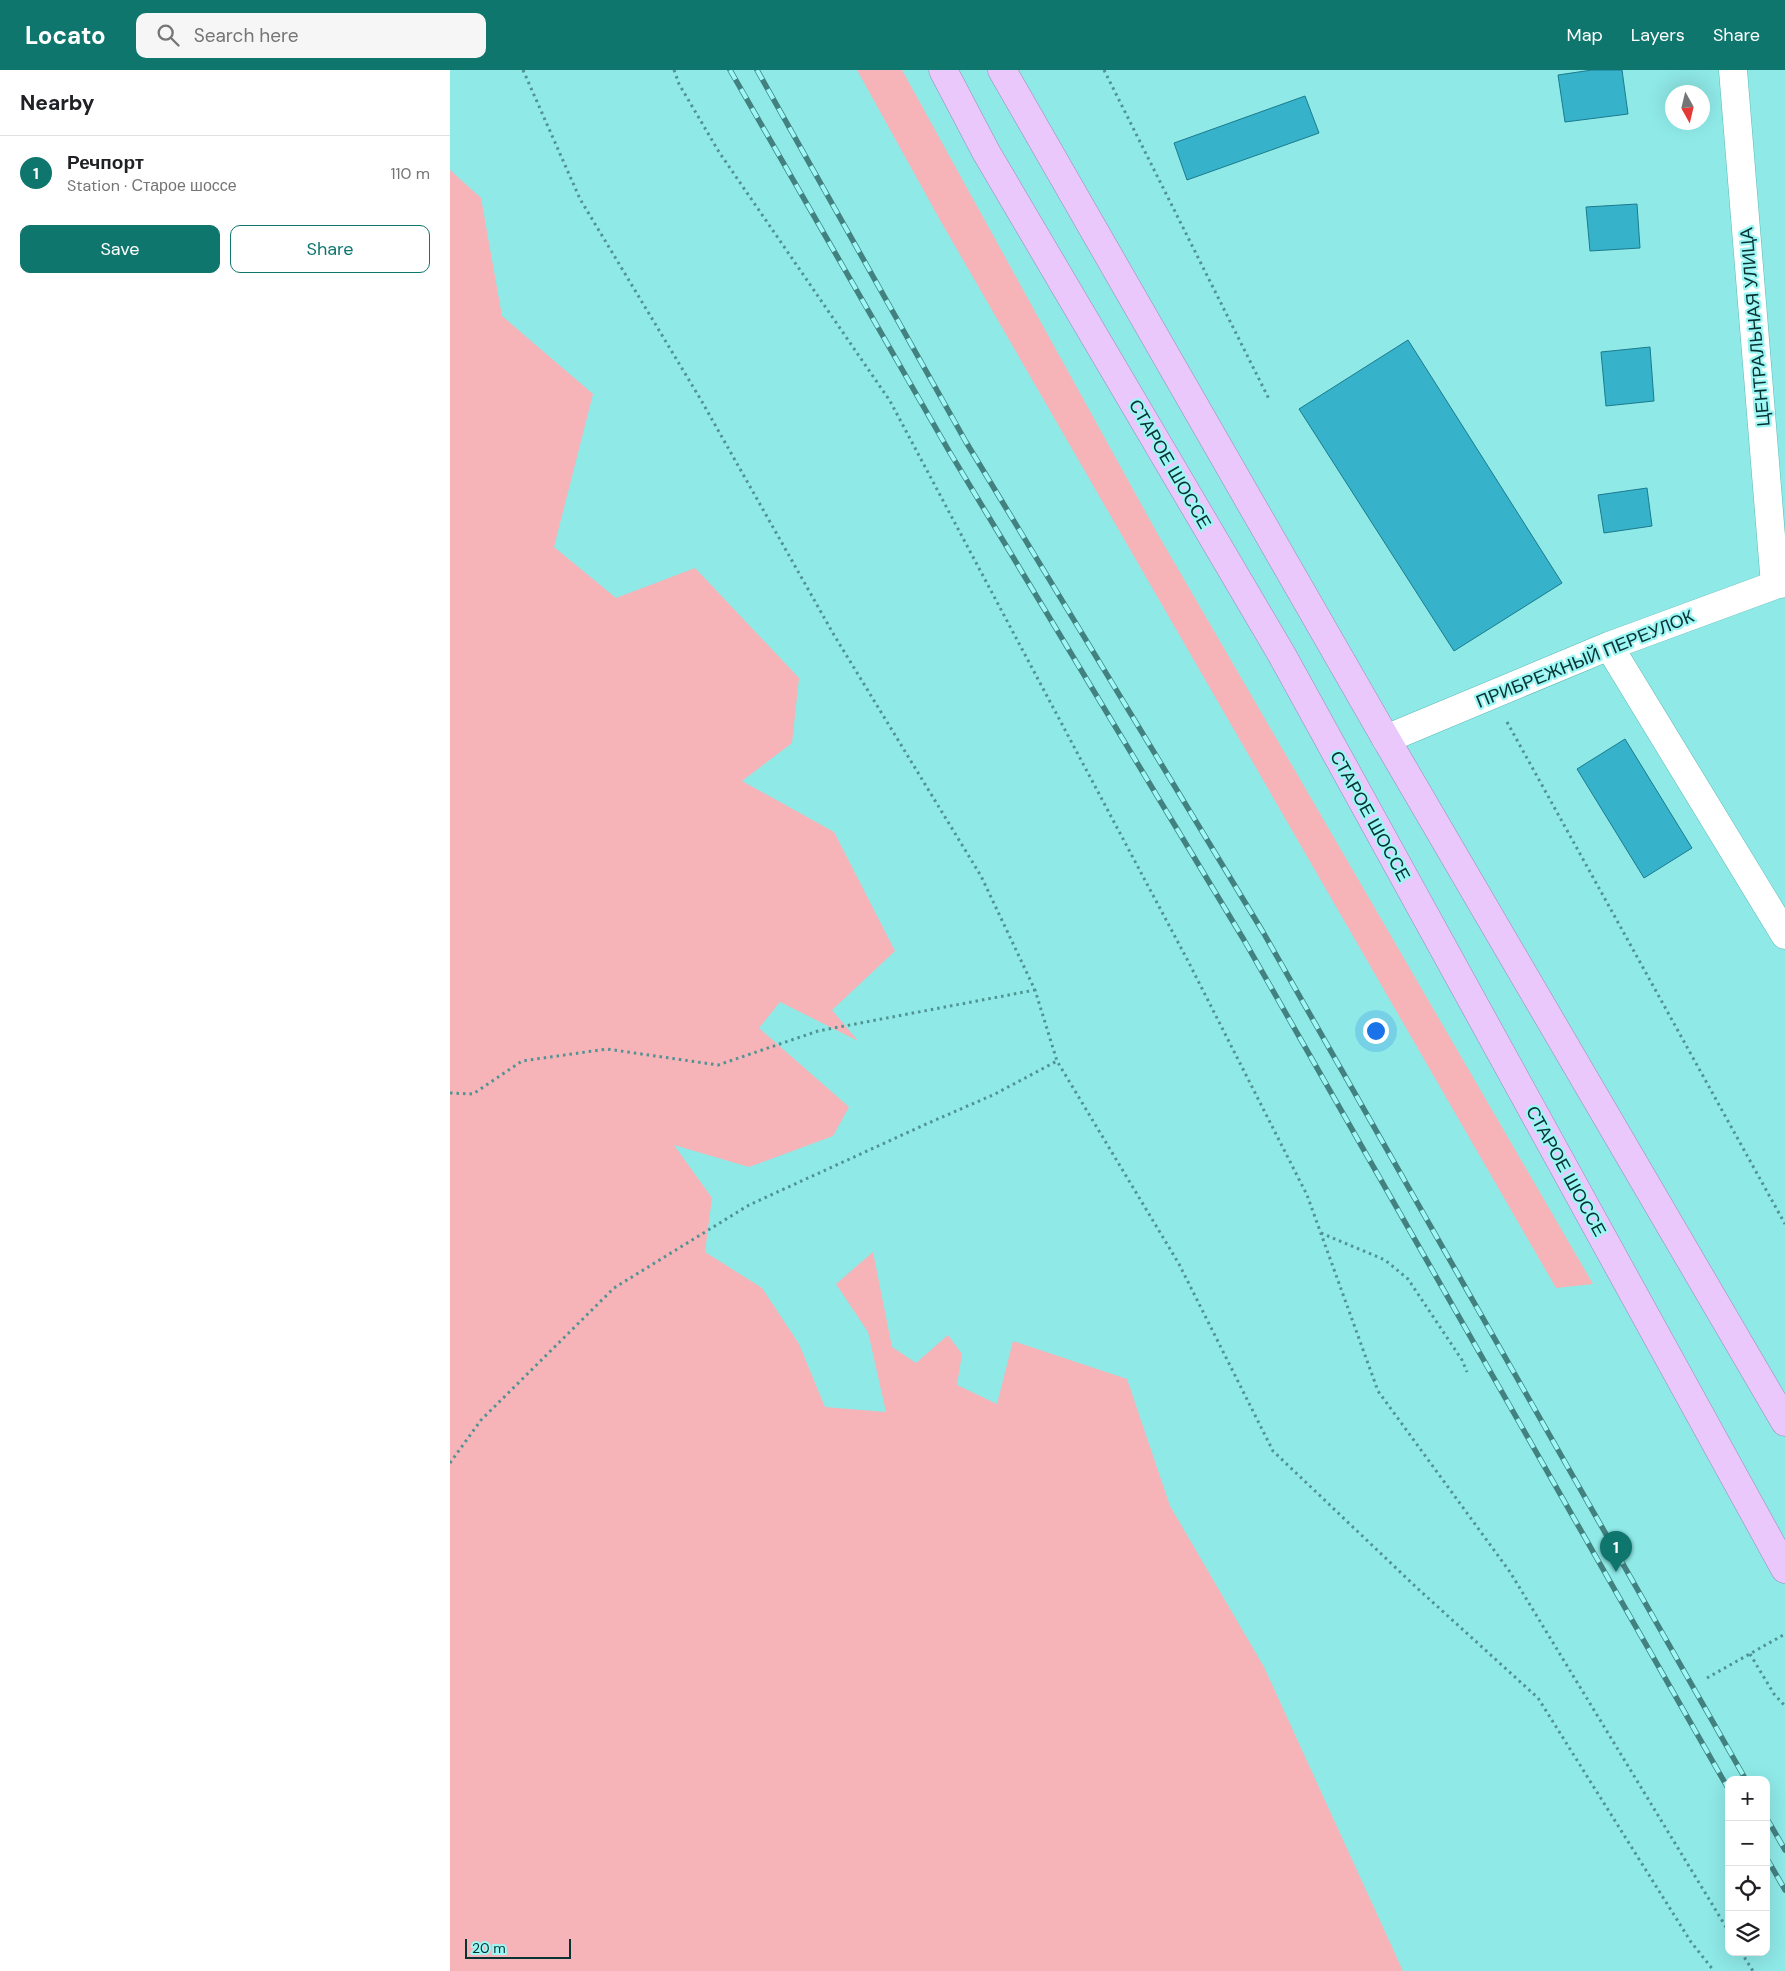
<!DOCTYPE html>
<meta charset="utf-8">
<style>
:root{--surface:#fff;--page:#f6f6f6;--text:#202124;--muted:#757577;--line:#e0e0e0;--accent:#0f766e}
body{margin:0;font-family:"DM Sans",sans-serif;background:var(--page);color:var(--text)}
.controls{position:absolute;right:15px;bottom:15px;display:grid;overflow:hidden;border-radius:10px;box-shadow:0 5px 20px #0002}
.controls button{width:45px;height:45px;display:grid;place-items:center;padding:0;border:0;border-bottom:1px solid var(--line);background:var(--surface);color:var(--text);font:25px sans-serif}
.compass{position:absolute;left:1215px;top:15px;width:45px;height:45px;border-radius:50%;background:var(--surface);box-shadow:0 5px 20px #0002;rotate:172deg}
.scale{position:absolute;left:15px;bottom:12px;width:106px;box-sizing:border-box;padding-left:5px;border:2px solid #093232;border-top:0;font-size:14px;line-height:18px;white-space:nowrap;color:#093232;-webkit-text-stroke:4px #9cf7f5;paint-order:stroke}
.you{position:absolute;left:925px;top:960px;width:18px;height:18px;margin:-12px;border:4px solid #fff;border-radius:50%;background:#1a73e8;box-shadow:0 0 0 8px #1a73e833}
.badge{display:grid;place-items:center;width:32px;height:32px;border-radius:50%;background:var(--accent);color:#fff;font-size:16px;font-weight:700}
.pin{position:absolute;translate:-50% -41px;filter:drop-shadow(0 1px 2px #0008)}
.pin::after{content:'';position:absolute;top:26px;width:18px;height:15px;background:inherit;clip-path:polygon(0 0,100% 0,50% 100%)}
.list{margin:0;padding:0;list-style:none}
h2{display:flex;justify-content:space-between;align-items:center;height:65px;margin:0;padding:0 20px;font-size:21px}
h2 small{font-size:16px;font-weight:400;color:var(--muted)}
.list li{display:grid;grid-template-columns:32px 1fr auto;gap:15px;align-items:center;box-sizing:border-box;height:75px;padding:0 20px;border-top:1px solid var(--line)}
.list b{display:block;font-size:19px;white-space:nowrap}
.list p{margin:0;font-size:16px;white-space:nowrap;color:var(--muted)}
.list em{font-size:16px;font-style:normal;color:var(--muted)}
.actions{display:flex;gap:10px;padding:15px 20px}
.actions a{flex:1;padding:11px 0;border:1px solid var(--accent);border-radius:10px;text-align:center;font-size:18px;color:var(--accent)}
.actions .main{background:var(--accent);color:#fff}
.icon{flex:none;width:28px;height:28px;fill:none;stroke:currentColor;stroke-width:2;stroke-linecap:round;stroke-linejoin:round}
.map{position:relative;flex:none;width:1335px;height:1901px;overflow:hidden}
header{display:flex;align-items:center;gap:30px;box-sizing:border-box;height:70px;padding:0 25px;background:var(--accent);color:#fff}
header strong{font-size:24px}
nav{display:flex;gap:28px;margin-inline-start:auto;font-size:18px}
.search{width:350px;height:45px;background:var(--page);display:flex;align-items:center;gap:12px;box-sizing:border-box;padding:0 18px;border-radius:10px;color:var(--muted);font-size:19px}
main{display:flex}
aside{flex:1;background:var(--surface)}
.map>svg:first-child{display:block}
</style>
<header>
<strong>Locato</strong>
<div class="search"><svg class="icon" aria-label="search" viewBox="0 0 24 24"><circle cx="10" cy="10" r="6"/><path d="M15 15l6 6"/></svg>Search here</div>
<nav><a>Map</a><a>Layers</a><a>Share</a></nav>
</header>
<main>
<aside>
<h2>Nearby<small></small></h2>
<ul class="list">
<li><span class="badge">1</span><div><b>Речпорт</b><p>Station · Старое шоссе</p></div><em>110 m</em></li>
</ul>
<div class="actions"><a class="main">Save</a><a>Share</a></div>
</aside>
<div class="map">
<svg width="1335" height="1901" viewBox="0 0 1335 1901">
<rect width="100%" height="100%" fill="#8ee9e7"/>
<path fill="#f7b4b8" d="M 407,0 L 452,0 L 706,461 L 1143,1214 L 1106,1218 L 490,150 Z
M 0,100 L 31,128 L 52,246 L 143,324 L 104,477 L 166,528 L 245,498 L 349,608 L 342,673 L 292,711 L 384,762 L 445,881 L 382,940 L 408,971 L 330,932 L 309,958 L 399,1037 L 383,1066 L 299,1097 L 224,1075 L 262,1128 L 255,1182 L 312,1218 L 349,1274 L 375,1337 L 436,1342 L 418,1262 L 386,1214 L 423,1182 L 442,1277 L 466,1293 L 498,1265 L 512,1284 L 507,1315 L 547,1334 L 563,1271 L 677,1309 L 720,1436 L 814,1597 L 953,1901 L 0,1901 Z"/>
<path fill="#36b2ca" stroke="#1b7b8d" d="M 1142,0 L 1172,0 L 1178,44 L 1115,52 L 1108,5 Z
M 855,26 L 869,63 L 737,110 L 724,73 Z
M 1187,134 L 1190,178 L 1140,181 L 1136,137 Z
M 958,270 L 1112,513 L 1004,581 L 849,339 Z
M 1200,277 L 1204,331 L 1156,336 L 1151,282 Z
M 1197,418 L 1202,456 L 1154,463 L 1148,425 Z
M 1175,669 L 1242,778 L 1194,808 L 1127,699 Z"/>
<g fill="none" stroke-linecap="round" stroke-linejoin="round">
<g stroke="#5db8b6" stroke-width="29">
<path id="minor" d="M 1283,0 L 1325,515
M 1159,576 L 1335,865
M 936,669 L 1159,576 L 1325,515 L 1335,513"/>
</g>
<g stroke="#988bb4" stroke-width="29">
<path id="trunk" d="M 493,0 L 536,82 L 832,585 L 1335,1499
M 552,0 L 936,669 L 1335,1352"/>
</g>
<path stroke="#509392" stroke-width="3" stroke-dasharray="2.5 4" stroke-linecap="butt" d="M 73,0 L 130,129 L 251,330 L 384,565 L 531,806 L 585,920 L 607,991 L 729,1194 L 823,1381 L 966,1517 L 1088,1628 L 1241,1872 L 1264,1901
M 224,0 L 229,14 L 269,82 L 440,331 L 738,891 L 857,1125 L 928,1321 L 1060,1502 L 1279,1862
M 654,0 L 820,331
M 1057,652 L 1335,1154
M 0,1023 L 23,1024 L 72,991 L 157,979 L 268,995 L 368,961 L 585,920
M 871,1163 L 935,1190 L 958,1209 L 1012,1290 L 1017,1302
M 0,1393 L 31,1350 L 164,1218 L 299,1135 L 474,1055 L 545,1024 L 607,991
M 1300,1584 L 1324,1624 L 1335,1636
M 1257,1608 L 1335,1564
M 1291,1882 L 1303,1901"/>
<use href="#minor" stroke="#fff" stroke-width="28"/>
<use href="#trunk" stroke="#eac8fb" stroke-width="28"/>
<g stroke="#428180" stroke-width="5.5">
<path id="rail" d="M 280,0 L 499,381 L 794,870 L 1279,1720
M 307,0 L 516,372 L 813,862 L 1296,1710
M 1316,1747 L 1335,1780
M 1316,1787 L 1335,1820"/>
</g>
<use href="#rail" stroke="#9cf7f5" stroke-width="4" stroke-dasharray="11" stroke-linecap="butt"/>
</g>
<g text-anchor="middle" dominant-baseline="central" stroke-width="4.5" stroke-linejoin="round" paint-order="stroke">
<g font-size="18" fill="#093232" stroke="#9cf7f5">
<text transform="translate(1305 257) rotate(-95)">ЦЕНТРАЛЬНАЯ УЛИЦА</text>
<text transform="translate(720 394) rotate(60)">СТАРОЕ ШОССЕ</text>
<text transform="translate(1135 589) rotate(-22)">ПРИБРЕЖНЫЙ ПЕРЕУЛОК</text>
<text transform="translate(920 746) rotate(61)">СТАРОЕ ШОССЕ</text>
<text transform="translate(1116 1101) rotate(61)">СТАРОЕ ШОССЕ</text>
</g>
</g>
</svg>
<div class="controls">
<button>+</button>
<button>−</button>
<button><svg class="icon" aria-label="locate" viewBox="0 0 24 24"><circle cx="12" cy="12" r="6"/><path d="M12 2v4M12 18v4M2 12h4M18 12h4"/></svg></button>
<button><svg class="icon" aria-label="layers" viewBox="0 0 24 24"><path d="M12 4l9 5-9 5-9-5zM3 14l9 5 9-5"/></svg></button>
</div>
<svg class="compass" viewBox="-18 -18 36 36"><path d="M0-13l5 13h-10z" fill="#e53935"/><path d="M0 13l5-13h-10z" fill="#757577"/></svg>
<div class="scale">20 m</div>
<div class="you"></div>
<div class="pin badge" style="left:1166px;top:1502px">1</div>
</div>
</main>
